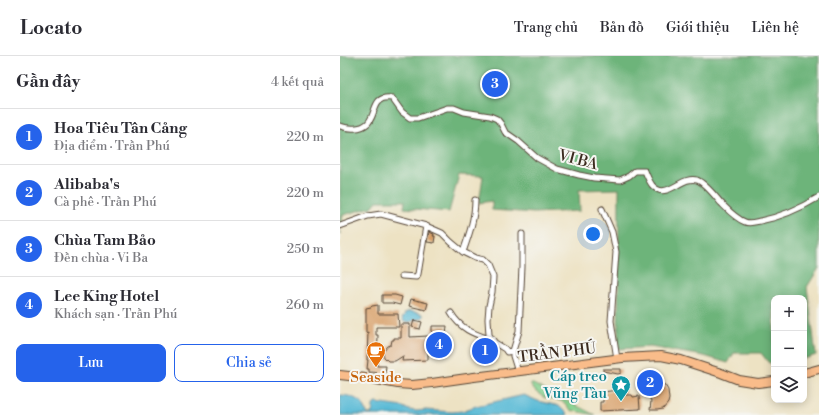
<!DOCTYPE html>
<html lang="vi">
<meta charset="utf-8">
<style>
:root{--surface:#fff;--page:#f7f7f7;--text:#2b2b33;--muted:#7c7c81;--line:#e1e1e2;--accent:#2563eb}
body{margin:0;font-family:"Libre Bodoni",serif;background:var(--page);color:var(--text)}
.controls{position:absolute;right:12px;bottom:12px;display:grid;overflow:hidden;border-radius:8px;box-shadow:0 2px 10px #0003}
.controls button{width:36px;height:36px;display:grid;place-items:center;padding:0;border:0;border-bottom:1px solid var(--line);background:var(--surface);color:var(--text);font:20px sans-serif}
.you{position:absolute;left:253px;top:178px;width:14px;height:14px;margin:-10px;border:3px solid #fff;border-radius:50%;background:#1a73e8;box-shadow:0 0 0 6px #1a73e833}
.badge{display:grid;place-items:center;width:26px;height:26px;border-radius:50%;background:var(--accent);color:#fff;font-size:13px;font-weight:700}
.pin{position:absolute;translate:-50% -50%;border:2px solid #fff;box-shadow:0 1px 4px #0006}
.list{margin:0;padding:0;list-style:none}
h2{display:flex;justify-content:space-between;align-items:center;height:52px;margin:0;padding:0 16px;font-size:17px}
h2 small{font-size:13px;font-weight:400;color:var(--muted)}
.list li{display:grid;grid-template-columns:26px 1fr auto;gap:12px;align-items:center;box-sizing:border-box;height:56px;padding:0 16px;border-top:1px solid var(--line)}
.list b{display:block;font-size:15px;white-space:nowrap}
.list p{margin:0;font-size:13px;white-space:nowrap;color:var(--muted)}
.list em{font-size:13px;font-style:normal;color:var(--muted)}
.actions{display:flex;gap:8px;padding:12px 16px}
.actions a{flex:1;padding:9px 0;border:1px solid var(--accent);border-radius:8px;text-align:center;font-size:14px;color:var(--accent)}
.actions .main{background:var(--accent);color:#fff}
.icon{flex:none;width:22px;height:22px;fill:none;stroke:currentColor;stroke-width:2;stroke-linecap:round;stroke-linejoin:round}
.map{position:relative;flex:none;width:479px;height:359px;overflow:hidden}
header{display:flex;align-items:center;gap:24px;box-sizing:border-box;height:56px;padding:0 20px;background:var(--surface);border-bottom:1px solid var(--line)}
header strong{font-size:19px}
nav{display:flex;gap:22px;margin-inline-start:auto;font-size:14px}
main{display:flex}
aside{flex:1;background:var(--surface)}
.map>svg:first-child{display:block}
</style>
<header>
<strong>Locato</strong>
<nav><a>Trang chủ</a><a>Bản đồ</a><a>Giới thiệu</a><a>Liên hệ</a></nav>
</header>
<main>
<aside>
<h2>Gần đây<small>4 kết quả</small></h2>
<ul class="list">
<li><span class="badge">1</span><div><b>Hoa Tiêu Tân Cảng</b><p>Địa điểm · Trần Phú</p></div><em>220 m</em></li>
<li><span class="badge">2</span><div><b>Alibaba's</b><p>Cà phê · Trần Phú</p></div><em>220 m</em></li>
<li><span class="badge">3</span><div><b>Chùa Tam Bảo</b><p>Đền chùa · Vi Ba</p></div><em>250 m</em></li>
<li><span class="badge">4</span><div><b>Lee King Hotel</b><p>Khách sạn · Trần Phú</p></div><em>260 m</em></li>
</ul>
<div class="actions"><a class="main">Lưu</a><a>Chia sẻ</a></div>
</aside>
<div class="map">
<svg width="479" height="359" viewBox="0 0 479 359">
<rect width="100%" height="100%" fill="#f6f6f2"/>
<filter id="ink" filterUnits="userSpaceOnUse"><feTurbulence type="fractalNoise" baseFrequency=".025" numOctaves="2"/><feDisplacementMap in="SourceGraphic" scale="8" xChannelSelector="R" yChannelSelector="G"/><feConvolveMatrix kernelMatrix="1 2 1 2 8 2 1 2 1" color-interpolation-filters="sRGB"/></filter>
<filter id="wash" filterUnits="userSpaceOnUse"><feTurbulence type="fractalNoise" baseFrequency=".012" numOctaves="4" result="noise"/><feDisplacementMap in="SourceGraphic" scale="16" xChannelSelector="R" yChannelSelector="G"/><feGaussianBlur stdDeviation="0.9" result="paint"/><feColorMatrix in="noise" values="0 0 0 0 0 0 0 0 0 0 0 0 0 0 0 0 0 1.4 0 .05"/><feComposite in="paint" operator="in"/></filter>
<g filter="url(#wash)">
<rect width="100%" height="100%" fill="#ede2c3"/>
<path fill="#87d290" stroke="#617e57" d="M 191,327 L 255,359 L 230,354 L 225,347 L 221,345 L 205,342 L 196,336 L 191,330 Z"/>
<path fill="#6db47a" stroke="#546f4c" d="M 0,0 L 479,0 L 479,212 L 467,231 L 476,299 L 464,303 L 464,242 L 434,242 L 434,309 L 428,306 L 421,297 L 394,297 L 388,307 L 364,300 L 310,291 L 278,293 L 279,133 L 239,134 L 240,155 L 194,157 L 152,154 L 152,145 L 139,147 L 143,120 L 119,119 L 109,156 L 64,152 L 65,145 L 37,145 L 32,151 L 3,159 L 0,178 Z"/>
<path fill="#58bad6" stroke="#4a727a" d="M 69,255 L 79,257 L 83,258 L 83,260 L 82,262 C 76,263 71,267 64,266 L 62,262 L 64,260 L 65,257 Z
M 0,339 C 8,339 19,342 24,350 C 26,353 25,355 28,358 L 31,358 L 33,354 L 33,349 L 36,347 L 63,351 L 69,354 L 77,355 L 85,354 L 112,356 L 122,355 L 136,350 L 184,339 L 198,345 L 219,350 L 228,359 L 0,359 Z"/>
<g id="blocks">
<path fill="#d79c64" d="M 146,19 L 167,23 L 164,37 L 144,33 Z
M 89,176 L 94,178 L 93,180 L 95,180 L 94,187 L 87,186 Z
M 42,239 L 55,239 L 62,241 L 60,249 L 52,247 L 42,247 Z
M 71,243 L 88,247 L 86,254 L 69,250 Z
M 38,249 L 38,258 L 58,258 L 59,271 L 36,271 L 36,279 L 38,279 L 37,310 L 46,310 L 45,317 L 29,316 L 29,313 L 27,313 L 28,304 L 27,304 L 28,276 L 26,277 L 26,252 L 31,251 L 32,250 Z
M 74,264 L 82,266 L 80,273 L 72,271 Z
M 61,268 L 70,268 L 70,281 L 106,279 L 106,293 L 88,294 L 88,304 L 62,305 L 63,300 L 55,305 L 48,305 L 44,301 L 43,296 L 48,290 L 51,289 L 52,284 L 54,284 L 54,282 L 61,282 Z
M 92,270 L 107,270 L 106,279 L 92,276 Z
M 147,286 L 149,287 L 150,302 L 142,303 L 141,287 Z
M 263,313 L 281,313 L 281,317 L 278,318 L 263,315 Z
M 319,327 L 325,329 L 328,334 L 329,343 L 328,347 L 323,353 L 317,354 L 310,354 L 311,345 L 309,341 L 309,330 L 312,329 L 313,328 Z
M 285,333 L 285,339 L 292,339 L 293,341 L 299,340 L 300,353 L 260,355 L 260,346 L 263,346 L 263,336 Z"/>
</g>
</g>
<g filter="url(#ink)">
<use href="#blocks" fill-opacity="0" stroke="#564637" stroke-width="1"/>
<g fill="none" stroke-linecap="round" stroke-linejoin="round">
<g stroke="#564637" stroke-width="7">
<path id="street" d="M 0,70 C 8,73 21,74 28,67 C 37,57 32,39 52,42 L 62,56 L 70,62 L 78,62 L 107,52 L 114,52 L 124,56 L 150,60 L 157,63 L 161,68 L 165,76 L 178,85 L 197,102 L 217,113 L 239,119 L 254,122 L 280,124 L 289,120 L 295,115 L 305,115 C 307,120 309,125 312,129 C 326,146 341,119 357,124 C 365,127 375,140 381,147 C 388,154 395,162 405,166 C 410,168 415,166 420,165 C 441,161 461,152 479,141
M 262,153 L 272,176 L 276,196 L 271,265 L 277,303
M 0,170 L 28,160 L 41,158 L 86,170 L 102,177 L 111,186 L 123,196 L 135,202 L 143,204 L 148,209 L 153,221 L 152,236 L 149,250 L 148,263 L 149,279 L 155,287 L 165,293 L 167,296 L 173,295 L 173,300 L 178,316
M 123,196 C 129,179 135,162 135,144
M 62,220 L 76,221 L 78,218 L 86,170
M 111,257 C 121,274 135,278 152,284
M 173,295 L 179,275 L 182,211 L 182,178"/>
</g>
<g stroke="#564637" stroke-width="10">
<path id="primary" d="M 464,317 L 479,313
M 0,319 L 26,322 L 58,328 L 72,329 L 92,327 L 134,321 L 282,302 L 321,300 L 341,304 L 381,317 L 399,324 L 418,327 L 434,325"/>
</g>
<use href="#street" stroke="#fff" stroke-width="5"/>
<use href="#primary" stroke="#f9bc8a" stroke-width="8"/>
</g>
</g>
<defs>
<g id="cafe-pin" transform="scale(1)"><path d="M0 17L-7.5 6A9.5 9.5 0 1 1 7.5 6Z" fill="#e8710a" stroke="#f6f6f2"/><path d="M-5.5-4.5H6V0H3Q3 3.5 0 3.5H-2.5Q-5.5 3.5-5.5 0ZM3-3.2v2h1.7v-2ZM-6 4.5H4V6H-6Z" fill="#fff"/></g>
<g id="sight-pin" transform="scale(1)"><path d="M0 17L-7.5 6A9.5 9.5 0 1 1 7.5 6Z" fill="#0f9aa8" stroke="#f6f6f2"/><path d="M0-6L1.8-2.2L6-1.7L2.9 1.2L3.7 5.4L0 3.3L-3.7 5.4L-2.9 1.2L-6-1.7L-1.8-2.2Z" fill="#fff"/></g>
</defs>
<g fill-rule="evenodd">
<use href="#cafe-pin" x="36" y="295"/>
<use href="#sight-pin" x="281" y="329"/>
</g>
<g text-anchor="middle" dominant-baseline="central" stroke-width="4" stroke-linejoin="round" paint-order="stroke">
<g font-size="15" fill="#3b2a1e" stroke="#f6f6f2">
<text transform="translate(238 104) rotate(15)">VI BA</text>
<text transform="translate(217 297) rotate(-7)">TRẦN PHÚ</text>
</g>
<g font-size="15" fill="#0d838f" stroke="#f6f6f2" text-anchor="end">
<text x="267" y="320">Cáp treo<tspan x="267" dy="17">Vũng Tàu</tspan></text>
</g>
<g font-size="15" fill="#c56008" stroke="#f6f6f2">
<text x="36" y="321">Seaside</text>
</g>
</g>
</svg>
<div class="controls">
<button>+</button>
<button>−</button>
<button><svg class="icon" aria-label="layers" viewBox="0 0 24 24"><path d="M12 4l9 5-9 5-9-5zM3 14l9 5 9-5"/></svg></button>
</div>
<div class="you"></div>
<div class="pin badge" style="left:145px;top:295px">1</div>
<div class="pin badge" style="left:310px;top:327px">2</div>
<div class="pin badge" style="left:155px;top:28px">3</div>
<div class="pin badge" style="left:99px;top:289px">4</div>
</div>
</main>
